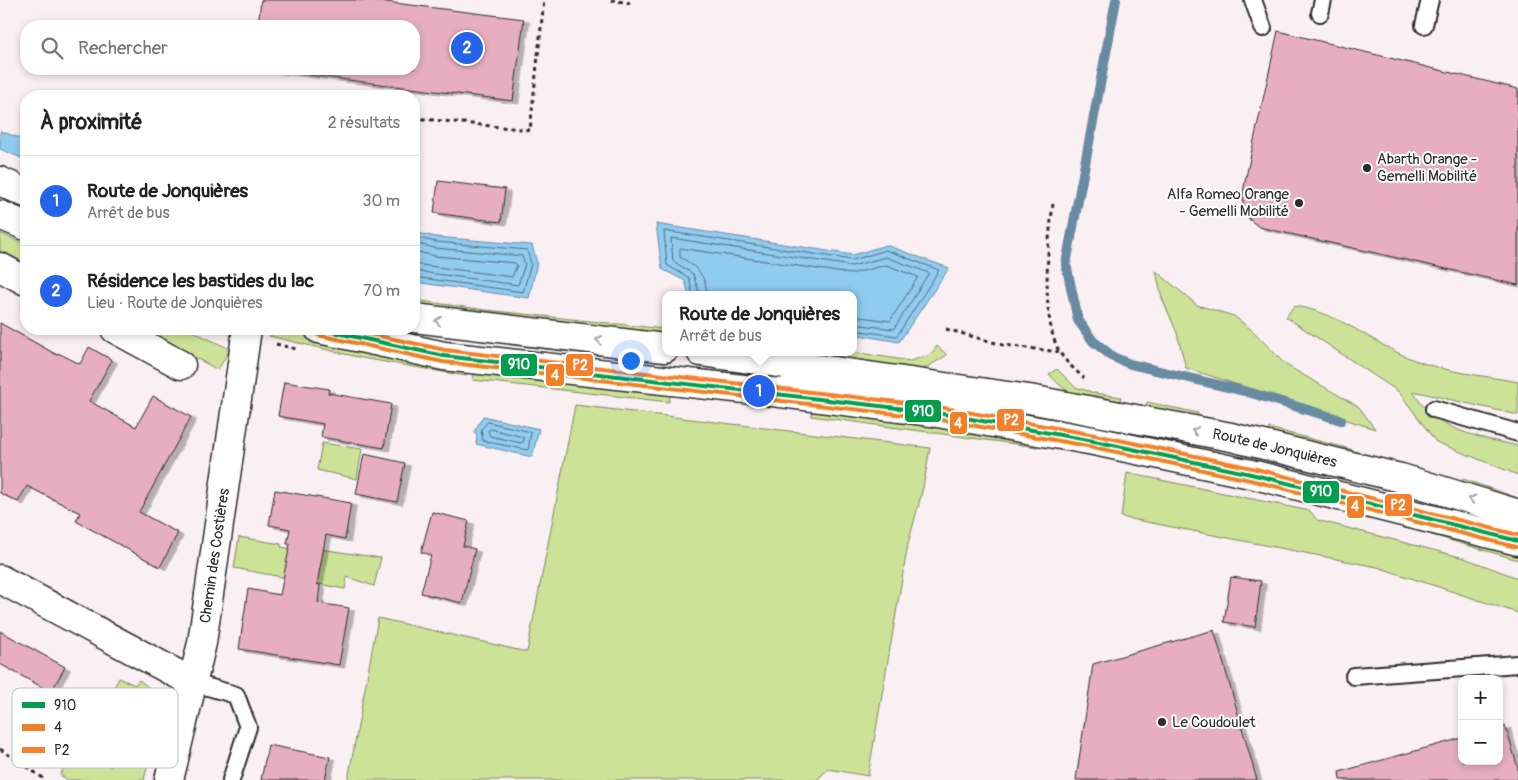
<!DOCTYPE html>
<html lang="fr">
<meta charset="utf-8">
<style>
:root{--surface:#fff;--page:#f6f6f6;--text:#222;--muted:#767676;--line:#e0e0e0;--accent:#2563eb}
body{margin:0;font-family:Pangolin,sans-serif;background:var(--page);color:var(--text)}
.controls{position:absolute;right:15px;bottom:15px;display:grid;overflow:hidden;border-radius:10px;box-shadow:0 2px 8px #0003}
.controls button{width:45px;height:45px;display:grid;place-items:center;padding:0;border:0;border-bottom:1px solid var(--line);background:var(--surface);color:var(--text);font:25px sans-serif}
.you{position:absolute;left:630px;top:360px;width:18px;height:18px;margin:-12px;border:4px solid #fff;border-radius:50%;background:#1a73e8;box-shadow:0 0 0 8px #1a73e833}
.badge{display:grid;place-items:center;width:32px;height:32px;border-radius:50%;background:var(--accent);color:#fff;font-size:16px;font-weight:700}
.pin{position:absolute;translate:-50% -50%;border:2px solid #fff;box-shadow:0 1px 5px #0006}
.popup{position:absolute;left:662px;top:291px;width:195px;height:65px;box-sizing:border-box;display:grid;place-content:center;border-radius:10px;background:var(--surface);filter:drop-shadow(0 1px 4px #0005);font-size:16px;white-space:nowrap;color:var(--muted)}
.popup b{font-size:19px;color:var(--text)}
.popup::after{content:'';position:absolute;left:50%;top:100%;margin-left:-10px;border:10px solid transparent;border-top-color:var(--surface)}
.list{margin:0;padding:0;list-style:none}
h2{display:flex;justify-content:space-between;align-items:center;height:65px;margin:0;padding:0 20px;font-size:21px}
h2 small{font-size:16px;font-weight:400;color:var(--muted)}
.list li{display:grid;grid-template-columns:32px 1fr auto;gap:15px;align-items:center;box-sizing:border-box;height:90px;padding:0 20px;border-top:1px solid var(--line)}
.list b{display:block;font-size:19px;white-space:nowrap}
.list p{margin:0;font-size:16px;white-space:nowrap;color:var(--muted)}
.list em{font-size:16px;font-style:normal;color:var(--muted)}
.icon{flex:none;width:28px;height:28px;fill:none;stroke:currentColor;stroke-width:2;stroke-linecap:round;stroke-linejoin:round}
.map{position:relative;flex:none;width:1518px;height:780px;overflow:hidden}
.search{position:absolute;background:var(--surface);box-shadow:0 2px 8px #0003;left:20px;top:20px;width:400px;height:55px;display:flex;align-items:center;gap:12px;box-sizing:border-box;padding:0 18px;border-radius:20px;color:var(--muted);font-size:19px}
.panel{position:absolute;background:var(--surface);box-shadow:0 2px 8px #0003;left:20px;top:90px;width:400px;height:245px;border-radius:20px}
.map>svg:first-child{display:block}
</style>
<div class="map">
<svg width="1518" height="780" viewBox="0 0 1518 780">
<defs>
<filter id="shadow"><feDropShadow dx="5.5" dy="3" stdDeviation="0" flood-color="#0004"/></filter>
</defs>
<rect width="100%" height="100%" fill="#faeff3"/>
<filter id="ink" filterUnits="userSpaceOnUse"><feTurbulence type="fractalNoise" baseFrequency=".02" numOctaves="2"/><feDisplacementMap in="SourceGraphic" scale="10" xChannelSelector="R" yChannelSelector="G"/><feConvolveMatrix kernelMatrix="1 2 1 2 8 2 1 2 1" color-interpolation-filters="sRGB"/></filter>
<g filter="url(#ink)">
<path fill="#cce297" stroke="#7c8661" d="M 0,233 L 26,245 L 26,265 L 0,251 Z
M 1156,271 L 1197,305 L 1234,316 L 1254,332 L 1286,365 L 1359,407 L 1375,429 L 1186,368 L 1177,333 L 1162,298 Z
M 414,300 L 486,310 L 665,329 L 665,339 L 414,310 Z
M 1294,306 C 1342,312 1378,349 1423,363 C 1453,373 1487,376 1518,382 L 1518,415 L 1413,391 C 1434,431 1479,437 1518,446 L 1518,475 L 1436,442 L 1399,392 L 1286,317 Z
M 143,329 L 188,329 L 230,349 L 218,370 Z
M 288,331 L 366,349 L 467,366 L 466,376 L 362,358 L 269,336 L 276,332 Z
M 937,346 L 947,355 L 926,368 L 918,369 L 767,352 L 853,352 L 910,361 L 930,355 Z
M 476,365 L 671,388 L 669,402 L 473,380 Z
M 1057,369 L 1075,387 L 1095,393 L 1121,397 L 1118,408 C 1086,400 1072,400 1049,374 Z
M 1147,402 L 1198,413 L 1196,424 L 1144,413 Z
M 575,405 L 930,448 L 923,488 L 908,544 L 868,776 L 828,769 L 817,780 L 348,780 L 378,618 L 527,652 Z
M 813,405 L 1039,439 L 1037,447 L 811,416 Z
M 1269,428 L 1354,450 L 1351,457 L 1266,438 Z
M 322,443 L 362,449 L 357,479 L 317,470 Z
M 1127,473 L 1310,511 L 1317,520 L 1464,558 L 1518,578 L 1518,613 L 1377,567 L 1121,517 Z
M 1463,479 L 1518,498 L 1518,505 L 1460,485 Z
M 1387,522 L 1518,549 L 1518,560 Z
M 239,537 L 281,544 L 281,547 L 319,554 L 320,549 L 381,558 L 374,586 L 347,577 L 345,589 L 234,568 Z
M 119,678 L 135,685 L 139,680 L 156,693 L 145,737 L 154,740 L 144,780 L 68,780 L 60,775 L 75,746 L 111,767 L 142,711 L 111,693 Z"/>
<path fill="#90cbf0" stroke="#688ba1" d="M 0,131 L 26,140 L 26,160 L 0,149 Z
M 656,224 L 853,255 L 886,245 L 949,268 L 899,342 L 853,334 L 853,295 L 689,295 L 685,281 L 662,269 Z
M 414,232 L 436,237 L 532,245 L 537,263 L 529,298 L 414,282 Z
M 483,416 L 539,429 L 532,457 L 476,444 L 477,435 L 474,432 Z"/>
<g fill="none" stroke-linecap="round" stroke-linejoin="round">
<path stroke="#536b7a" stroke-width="1" d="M 414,237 L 436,242 L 527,250 L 531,264 L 523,292 L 414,277
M 414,243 L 435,248 L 522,256 L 525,264 L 518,285 L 414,271
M 414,251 L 435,256 L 515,263 L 517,265 L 512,277 L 414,264
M 693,295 L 689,278 L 667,265 L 664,231 L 853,260 L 886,250 L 939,270 L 897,336 L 853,330
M 700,295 L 693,274 L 673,261 L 671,238 L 852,266 L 886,257 L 929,273 L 894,329 L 853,324
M 707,295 C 706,274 696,267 680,257 L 680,248 L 851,274 L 886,265 L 918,277 L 890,321 L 853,316
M 488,422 L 531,432 L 528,450 L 483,441 L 481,430 Z
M 491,429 L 523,437 L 524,441 L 521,443 L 490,436 L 488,431 Z"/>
<path stroke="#688ba1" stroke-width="10" d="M 1116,0 L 1066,264 L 1078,320 L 1093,341 L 1113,357 L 1130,364 L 1248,392 L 1341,420"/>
</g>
<path fill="#e7aec1" stroke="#2b2b2b" filter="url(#shadow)" d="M 261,0 L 370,0 L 524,19 L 513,101 L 262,69 L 414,69 L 414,26 L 258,26 Z
M 1278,31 L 1518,89 L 1518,285 L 1259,227 L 1249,219 L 1243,206 L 1244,186 Z
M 438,181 L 505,189 L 501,222 L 434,213 Z
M 0,323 L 57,355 L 58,353 L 80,364 L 89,347 L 112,360 L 89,401 L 136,427 L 153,396 L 191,417 L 139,512 L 178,533 L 160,567 L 76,521 L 80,513 L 27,486 L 18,502 L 0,493 Z
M 284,382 L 329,389 L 328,393 L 391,404 L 384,448 L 321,437 L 323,424 L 278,416 Z
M 364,454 L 405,463 L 397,502 L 356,494 Z
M 275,490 L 351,503 L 345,539 L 326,535 L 317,584 L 320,585 L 318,603 L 349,608 L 339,665 L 239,649 L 248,589 L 280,595 L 290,544 L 287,544 L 290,529 L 269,525 Z
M 432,512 L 469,521 L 463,546 L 475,549 L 462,603 L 421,593 L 431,555 L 421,552 Z
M 1231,577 L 1261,581 L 1255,627 L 1224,622 Z
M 1214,630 L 1257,780 L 1076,780 L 1093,664 Z
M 0,631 L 65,667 L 51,692 L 0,664 Z
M 106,692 L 140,710 L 111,761 L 78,743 Z
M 1505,725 L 1518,768 L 1518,780 L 1340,780 L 1339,772 L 1462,738 L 1462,761 L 1499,761 L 1499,727 Z
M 268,745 L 330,757 L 325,780 L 261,780 Z"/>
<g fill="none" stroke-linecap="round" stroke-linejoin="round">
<g stroke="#2b2b2b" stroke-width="20">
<path id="lane" d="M 1253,0 L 1263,28
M 1320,13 L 1323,0
M 1424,25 L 1430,0
M 1434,409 L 1518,433
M 1354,676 L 1518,664
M 194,683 L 236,695 L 248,727 L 231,780"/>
</g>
<g stroke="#2b2b2b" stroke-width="31">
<g id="street">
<path d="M 0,267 L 26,281"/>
<path d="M 115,329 L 181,365"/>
<path d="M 785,392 L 825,383 L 960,404 L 991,406 L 1014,402"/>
<path d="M 0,579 L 194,683"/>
<path id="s1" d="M 169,780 L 202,643 L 247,329"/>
</g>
</g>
<g stroke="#2b2b2b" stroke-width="31">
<g id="secondary">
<path d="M 0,181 L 26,193"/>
<path d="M 0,215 L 26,226"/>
<path d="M 414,318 L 665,348"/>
<path d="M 319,329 L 444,356 L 781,393 L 932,412 L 1094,441 L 1251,474 L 1518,541"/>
<path id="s2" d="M 701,352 L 1029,399 L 1231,437 L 1401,478 L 1518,514"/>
</g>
</g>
<path stroke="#2b2b2b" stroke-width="3" stroke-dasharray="4 4" stroke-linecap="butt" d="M 611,0 L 630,3
M 414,118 L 530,130 L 544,0
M 1053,204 C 1048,242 1040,319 1060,353 C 1067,363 1075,370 1084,378
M 946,329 L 1003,345 L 1059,352
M 276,344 L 296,349
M 0,749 L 46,780"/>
<use href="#lane" stroke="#fff" stroke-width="16"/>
<use href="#street" stroke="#fff" stroke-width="28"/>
<use href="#secondary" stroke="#fff" stroke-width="28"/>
<g stroke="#fff" stroke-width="8">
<path id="bus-1" d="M 319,329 L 444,356 L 932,412 L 1094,441 L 1251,474 L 1518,541"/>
</g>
<g stroke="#fff" stroke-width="8">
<path id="bus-2" d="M 318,335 L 443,362 L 931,418 L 1093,447 L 1250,480 L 1516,547"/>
</g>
<g stroke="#fff" stroke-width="8">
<path id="bus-3" d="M 347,329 L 445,350 L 933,406 L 1095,435 L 1252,468 L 1518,535"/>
</g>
<use href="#bus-1" stroke="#009e4d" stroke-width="4"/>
<use href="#bus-2" stroke="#f08023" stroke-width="4"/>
<use href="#bus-3" stroke="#f57f2c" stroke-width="4"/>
</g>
<defs><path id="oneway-chevron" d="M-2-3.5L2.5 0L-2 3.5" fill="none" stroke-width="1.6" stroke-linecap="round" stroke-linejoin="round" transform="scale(1.25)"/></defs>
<g stroke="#a0a0a0">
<use href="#oneway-chevron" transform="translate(438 321) rotate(-173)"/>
<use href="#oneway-chevron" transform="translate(599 340) rotate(-173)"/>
<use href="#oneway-chevron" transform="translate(1195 431) rotate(-169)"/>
<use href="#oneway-chevron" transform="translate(1472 499) rotate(-164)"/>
</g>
</g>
<g fill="#2b2b2b" stroke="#fff" stroke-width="2">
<circle cx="1367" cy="168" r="5"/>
<circle cx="1299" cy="203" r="5"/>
<circle cx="1162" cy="722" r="5"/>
</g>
<g text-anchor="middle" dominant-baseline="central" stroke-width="4" stroke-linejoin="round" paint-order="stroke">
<g font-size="15" fill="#2b2b2b" stroke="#fff" text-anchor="start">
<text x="1377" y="159">Abarth Orange -<tspan x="1377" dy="17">Gemelli Mobilité</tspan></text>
<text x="1289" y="194" text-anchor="end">Alfa Romeo Orange<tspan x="1289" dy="17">- Gemelli Mobilité</tspan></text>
<text x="1172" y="722">Le Coudoulet</text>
</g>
<g font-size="15" fill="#2b2b2b" stroke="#fff">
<text stroke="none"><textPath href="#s2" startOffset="582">Route de Jonquières</textPath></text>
<text stroke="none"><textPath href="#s1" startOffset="229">Chemin des Costières</textPath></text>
</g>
</g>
<rect x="12" y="688" width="166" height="80" rx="8" fill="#fff" stroke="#bfbfbf" stroke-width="1"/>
<rect x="22" y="702" width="23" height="6" fill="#009e4d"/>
<rect x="22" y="724" width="23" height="7" fill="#f08023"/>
<rect x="22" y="747" width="23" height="6" fill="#f57f2c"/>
<g font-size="14" fill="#2b2b2b">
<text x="54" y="710">910</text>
<text x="54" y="732">4</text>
<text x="54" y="755">P2</text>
</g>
<g stroke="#fff" stroke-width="2">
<rect x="500" y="353" width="38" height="24" rx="5" fill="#009e4d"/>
<rect x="565" y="353" width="29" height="24" rx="5" fill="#f57f2c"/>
<rect x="545" y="363" width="20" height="24" rx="5" fill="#f08023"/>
<rect x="904" y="399" width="38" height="24" rx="5" fill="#009e4d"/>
<rect x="996" y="408" width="29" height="24" rx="5" fill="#f57f2c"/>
<rect x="949" y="411" width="19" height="24" rx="5" fill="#f08023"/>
<rect x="1302" y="480" width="38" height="24" rx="5" fill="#009e4d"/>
<rect x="1384" y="493" width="29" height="24" rx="5" fill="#f57f2c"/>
<rect x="1346" y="495" width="19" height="24" rx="5" fill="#f08023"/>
</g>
<g font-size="14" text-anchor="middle" font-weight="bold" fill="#fff">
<text x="519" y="369">910</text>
<text x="580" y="370">P2</text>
<text x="555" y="380">4</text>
<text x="923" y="416">910</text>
<text x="1011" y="425">P2</text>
<text x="958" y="428">4</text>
<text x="1321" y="496">910</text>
<text x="1398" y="510">P2</text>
<text x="1355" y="511">4</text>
</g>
</svg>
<div class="controls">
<button>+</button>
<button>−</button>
</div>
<div class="you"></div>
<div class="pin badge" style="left:759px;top:391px">1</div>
<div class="popup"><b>Route de Jonquières</b>Arrêt de bus</div>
<div class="pin badge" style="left:467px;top:48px">2</div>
<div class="search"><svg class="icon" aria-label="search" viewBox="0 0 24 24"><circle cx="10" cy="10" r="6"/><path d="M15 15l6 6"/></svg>Rechercher</div>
<section class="panel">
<h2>À proximité<small>2 résultats</small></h2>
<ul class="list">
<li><span class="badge">1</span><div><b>Route de Jonquières</b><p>Arrêt de bus</p></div><em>30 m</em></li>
<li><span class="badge">2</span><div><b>Résidence les bastides du lac</b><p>Lieu · Route de Jonquières</p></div><em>70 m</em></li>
</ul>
</section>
</div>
